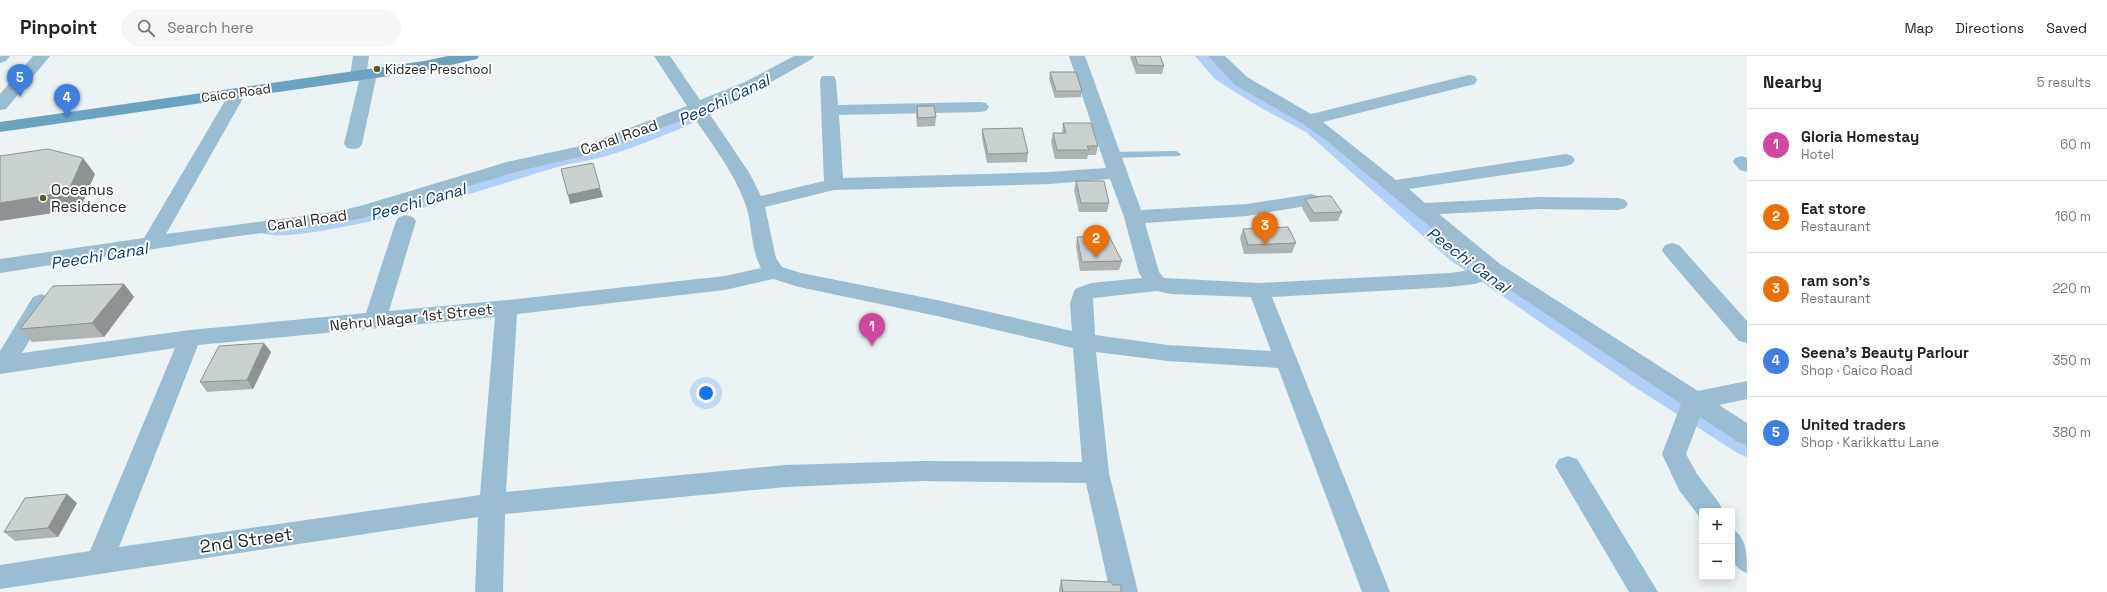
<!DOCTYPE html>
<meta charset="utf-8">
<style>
:root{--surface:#fff;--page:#f6f6f6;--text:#222;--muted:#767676;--line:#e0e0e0;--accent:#5b5c2a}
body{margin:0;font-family:"Space Grotesk",sans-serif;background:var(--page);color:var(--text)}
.controls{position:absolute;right:12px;bottom:12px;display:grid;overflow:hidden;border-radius:4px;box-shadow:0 2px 10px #0003}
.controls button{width:36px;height:36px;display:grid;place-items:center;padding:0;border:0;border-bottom:1px solid var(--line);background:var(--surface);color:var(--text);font:20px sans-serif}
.you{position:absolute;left:706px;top:337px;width:14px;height:14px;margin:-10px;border:3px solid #fff;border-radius:50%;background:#1a73e8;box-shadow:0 0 0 6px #1a73e833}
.badge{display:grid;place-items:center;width:26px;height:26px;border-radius:50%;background:var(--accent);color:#fff;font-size:13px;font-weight:700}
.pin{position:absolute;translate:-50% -33px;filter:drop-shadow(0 1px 2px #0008)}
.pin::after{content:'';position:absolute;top:21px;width:14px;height:12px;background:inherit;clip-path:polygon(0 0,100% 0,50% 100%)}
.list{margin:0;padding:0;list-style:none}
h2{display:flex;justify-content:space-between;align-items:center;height:52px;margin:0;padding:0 16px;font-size:17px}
h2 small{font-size:13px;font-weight:400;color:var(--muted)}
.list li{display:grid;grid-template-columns:26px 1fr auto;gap:12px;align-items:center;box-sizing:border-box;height:72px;padding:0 16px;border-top:1px solid var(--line)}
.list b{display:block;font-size:15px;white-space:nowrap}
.list p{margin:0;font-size:13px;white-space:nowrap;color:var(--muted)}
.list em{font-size:13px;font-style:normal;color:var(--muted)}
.icon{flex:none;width:22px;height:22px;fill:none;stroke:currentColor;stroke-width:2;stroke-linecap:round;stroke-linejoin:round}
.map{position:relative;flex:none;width:1747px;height:536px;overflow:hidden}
header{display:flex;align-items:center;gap:24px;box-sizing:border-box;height:56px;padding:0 20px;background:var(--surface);border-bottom:1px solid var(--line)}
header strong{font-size:19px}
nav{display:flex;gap:22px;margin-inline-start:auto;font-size:14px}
.search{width:280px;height:36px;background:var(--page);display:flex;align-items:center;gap:10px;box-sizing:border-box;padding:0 14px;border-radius:22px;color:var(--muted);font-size:15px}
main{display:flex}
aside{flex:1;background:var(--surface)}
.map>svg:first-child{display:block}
</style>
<header>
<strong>Pinpoint</strong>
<div class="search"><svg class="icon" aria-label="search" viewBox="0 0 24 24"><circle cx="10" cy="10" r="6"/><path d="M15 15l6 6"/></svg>Search here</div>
<nav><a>Map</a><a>Directions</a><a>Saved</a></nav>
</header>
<main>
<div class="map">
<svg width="1747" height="536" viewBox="0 0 1747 536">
<rect width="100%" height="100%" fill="#ebf3f5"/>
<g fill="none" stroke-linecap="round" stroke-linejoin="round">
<path fill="#b2d0f7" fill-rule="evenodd" d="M 1195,0 L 1210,0 L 1226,18 L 1273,46 L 1318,70 L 1464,196 L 1647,318 L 1747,381 L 1747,401 L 1739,398 L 1633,330 L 1450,204 L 1306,76 L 1261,52 L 1216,24 Z
M 736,35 L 741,37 L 744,40 L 741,43 C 702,64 659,83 616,97 C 596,104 574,106 554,112 C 477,135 400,163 320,175 C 300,178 279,182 260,177 L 257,173 L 260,169 L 293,167 L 355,158 L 553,101 L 605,90 L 701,52 Z"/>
<path fill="#9abdd2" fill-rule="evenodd" d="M 1176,95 L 1181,98 L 1179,100 L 1111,102 L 1106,99 L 1111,96 Z"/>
<path fill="#9abdd2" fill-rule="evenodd" d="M 0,0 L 10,0 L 6,5 L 0,7 Z
M 33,0 L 50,0 L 6,53 L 0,54 L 0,38 Z
M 353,0 L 369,0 L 367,14 L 375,15 L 377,18 L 362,88 L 359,92 L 353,93 L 347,92 L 344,88 L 359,25 L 352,23 L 350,20 Z
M 654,0 L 670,0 L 700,44 L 745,26 L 794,0 L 814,0 L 812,3 L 757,34 L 707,54 L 750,118 L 761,140 L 824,125 L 820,24 L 822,20 L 834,20 L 836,24 L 838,49 L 980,46 L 986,47 L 989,51 L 986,55 L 980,56 L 839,59 L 843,122 L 1050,116 L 1106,112 L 1069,0 L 1085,0 L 1141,154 L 1247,148 L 1311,138 L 1318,140 L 1321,144 L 1318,148 L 1247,160 L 1145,167 L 1159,216 L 1164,222 L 1259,227 L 1450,217 L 1471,214 L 1478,211 L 1327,85 L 1303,68 L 1235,29 L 1208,0 L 1225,0 L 1247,21 L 1311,58 L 1469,19 L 1475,20 L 1477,24 L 1475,28 L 1323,66 L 1396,124 L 1566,98 L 1572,100 L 1575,104 L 1572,108 L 1566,110 L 1409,133 L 1425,147 L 1539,141 L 1618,142 L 1625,144 L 1628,148 L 1625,152 L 1618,154 L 1539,153 L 1439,158 L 1500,208 L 1698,335 L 1747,325 L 1747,343 L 1719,349 L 1747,367 L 1747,389 L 1738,386 L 1700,361 L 1686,398 L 1697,418 L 1719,447 L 1723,455 L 1702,455 L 1701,463 L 1679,434 L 1662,398 L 1681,348 L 1492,222 L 1475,228 L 1450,231 L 1272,241 L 1390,536 L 1362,536 L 1278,312 L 1168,305 L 1096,296 L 1109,417 L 1138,536 L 1110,536 L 1086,427 L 921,425 L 786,431 L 505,458 L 503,536 L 475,536 L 478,461 L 0,533 L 0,509 L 90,495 L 175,292 L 0,318 L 0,295 L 33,241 L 41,238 L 49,241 L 52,246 L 22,297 L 190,274 L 366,257 L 396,165 L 399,161 L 406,159 L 413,161 L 416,165 L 389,255 L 507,244 L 725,220 L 761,212 C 750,192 753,168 745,147 C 733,115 712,88 693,60 L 596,97 L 519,115 L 363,162 L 334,168 L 231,181 L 0,217 L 0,203 L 144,182 L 232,33 L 238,32 L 244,33 L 246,37 L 166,178 L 334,156 L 360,150 L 507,106 L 585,89 L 687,50 ZM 1110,123 L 1124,161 L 1139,217 L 1142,222 L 1091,227 L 1075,233 L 1070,247 L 1072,275 L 937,244 L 801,217 L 782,211 L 776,202 L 765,151 L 834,134 L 1050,128 ZM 773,223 L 799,231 L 937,260 L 1073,292 L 1082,406 L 921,405 L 786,409 L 506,436 L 517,258 L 725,234 ZM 1157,235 L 1171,238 L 1251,241 L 1271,295 L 1168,289 L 1095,279 L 1093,242 ZM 495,261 L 480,439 L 119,491 L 198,289 Z
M 1742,100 L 1747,102 L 1747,116 L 1740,114 L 1733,106 L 1735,102 Z
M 1672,187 L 1679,189 L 1747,265 L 1747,287 L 1739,285 L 1665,199 L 1662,194 L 1665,189 Z
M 1568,400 L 1577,403 L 1658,536 L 1629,536 L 1555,410 L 1559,403 Z
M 1732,473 C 1747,481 1747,498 1747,517 C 1726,509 1732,493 1732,473 Z"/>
<path fill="#6ca2c1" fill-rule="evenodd" d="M 448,0 L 479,0 L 477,3 L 424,15 L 0,76 L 0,66 L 424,5 Z"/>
</g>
<path fill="#adb4b4" d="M 1131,0 L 1160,0 L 1164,10 L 1162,18 L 1136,18 L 1130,1 Z
M 1050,16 L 1082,35 L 1081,41 L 1055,42 L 1049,23 Z
M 917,50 L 936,61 L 935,70 L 917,71 L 916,59 Z
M 1063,67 L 1098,90 L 1096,99 L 1088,99 L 1087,103 L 1055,103 L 1051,86 L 1053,77 L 1062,77 Z
M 982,73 L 1028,97 L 1027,106 L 987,107 L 982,82 Z
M 1076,125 L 1109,147 L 1107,156 L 1079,156 L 1074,134 Z
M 1305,143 L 1342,156 L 1338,165 L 1310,166 L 1302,152 Z
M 1243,173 L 1296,187 L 1292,197 L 1244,198 L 1240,182 Z
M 1077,181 L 1122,205 L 1119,214 L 1080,215 L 1076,190 Z
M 124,228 L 134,241 L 104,281 L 32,286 L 20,273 Z
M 271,296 L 253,333 L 207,336 L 200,326 Z
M 77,447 L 58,481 L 15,485 L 4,476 Z
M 1061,524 L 1113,529 L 1121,536 L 1059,536 L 1059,533 Z"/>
<path fill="#8d9292" d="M 83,102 L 95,118 L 80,153 L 0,165 L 0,147 Z
M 600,132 L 603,141 L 570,148 L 568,139 Z
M 124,228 L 134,241 L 104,281 L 92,267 Z
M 264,287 L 271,296 L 253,333 L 247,324 Z
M 67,438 L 77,447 L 58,481 L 48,472 Z"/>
<path fill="#c9d1d1" stroke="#8d9292" d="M 1135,0 L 1160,0 L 1164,10 L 1138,9 Z
M 1050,16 L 1076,16 L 1082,35 L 1056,35 Z
M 917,50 L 934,50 L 936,61 L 918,62 Z
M 1063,67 L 1091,67 L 1098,90 L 1087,90 L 1089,94 L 1057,94 L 1053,77 L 1066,77 Z
M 1022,72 L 1028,97 L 988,98 L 982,73 Z
M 48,93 L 83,102 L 68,136 L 0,147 L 0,100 Z
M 593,107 L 600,132 L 568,139 L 561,113 Z
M 1076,125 L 1104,125 L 1109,147 L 1081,147 Z
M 1323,140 L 1331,140 L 1342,156 L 1314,157 L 1305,143 Z
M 1288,171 L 1296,187 L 1248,189 L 1243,173 Z
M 1109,180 L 1122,205 L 1082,206 L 1077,181 Z
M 124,228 L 92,267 L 20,273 L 53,230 Z
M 264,287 L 247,324 L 200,326 L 219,290 Z
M 67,438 L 48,472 L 4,476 L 25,442 Z
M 1061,524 L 1111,526 L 1113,529 L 1121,529 L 1121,536 L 1063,536 Z"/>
<g fill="#5b5c2a" stroke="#fff" stroke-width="1.5">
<circle cx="377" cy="13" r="4"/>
<circle cx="43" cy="142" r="4"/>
</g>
<g text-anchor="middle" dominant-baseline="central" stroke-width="4" stroke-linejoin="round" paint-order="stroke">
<g font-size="13" fill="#232626" stroke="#fff" text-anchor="start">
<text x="385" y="13">Kidzee Preschool</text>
</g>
<g font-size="13" fill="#232626" stroke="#fff">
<text transform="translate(236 37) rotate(-8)">Caico Road</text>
</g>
<g font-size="15" fill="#232626" stroke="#fff">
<text transform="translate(619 81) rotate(-19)">Canal Road</text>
<text transform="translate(307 164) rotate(-8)">Canal Road</text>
<text transform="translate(411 261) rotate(-6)">Nehru Nagar 1st Street</text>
</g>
<g font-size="15" fill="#232626" stroke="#fff" text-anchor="start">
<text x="51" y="133">Oceanus<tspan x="51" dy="17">Residence</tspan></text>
</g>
<g font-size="16" font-style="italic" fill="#033870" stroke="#fff">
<text transform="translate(724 44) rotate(-25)">Peechi Canal</text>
<text transform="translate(418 146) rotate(-16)">Peechi Canal</text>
<text transform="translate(99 200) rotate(-9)">Peechi Canal</text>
<text transform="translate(1468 204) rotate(37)">Peechi Canal</text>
</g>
<g font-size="18" fill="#232626" stroke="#fff">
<text transform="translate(246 484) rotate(-8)">2nd Street</text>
</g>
</g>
</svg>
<div class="controls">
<button>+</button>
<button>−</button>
</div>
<div class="you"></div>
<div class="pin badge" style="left:872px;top:290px;background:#d1479c">1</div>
<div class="pin badge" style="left:1096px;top:202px;background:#e8710a">2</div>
<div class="pin badge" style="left:1265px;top:189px;background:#e8710a">3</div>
<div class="pin badge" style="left:67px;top:61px;background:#3f7fe0">4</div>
<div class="pin badge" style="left:20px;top:41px;background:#3f7fe0">5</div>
</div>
<aside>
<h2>Nearby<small>5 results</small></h2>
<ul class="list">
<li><span class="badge" style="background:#d1479c">1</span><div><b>Gloria Homestay</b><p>Hotel</p></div><em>60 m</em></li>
<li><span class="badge" style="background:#e8710a">2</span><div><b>Eat store</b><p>Restaurant</p></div><em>160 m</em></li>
<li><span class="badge" style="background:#e8710a">3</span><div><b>ram son's</b><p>Restaurant</p></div><em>220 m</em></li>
<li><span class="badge" style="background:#3f7fe0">4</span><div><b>Seena's Beauty Parlour</b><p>Shop · Caico Road</p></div><em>350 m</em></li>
<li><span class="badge" style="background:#3f7fe0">5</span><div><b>United traders</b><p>Shop · Karikkattu Lane</p></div><em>380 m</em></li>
</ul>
</aside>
</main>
